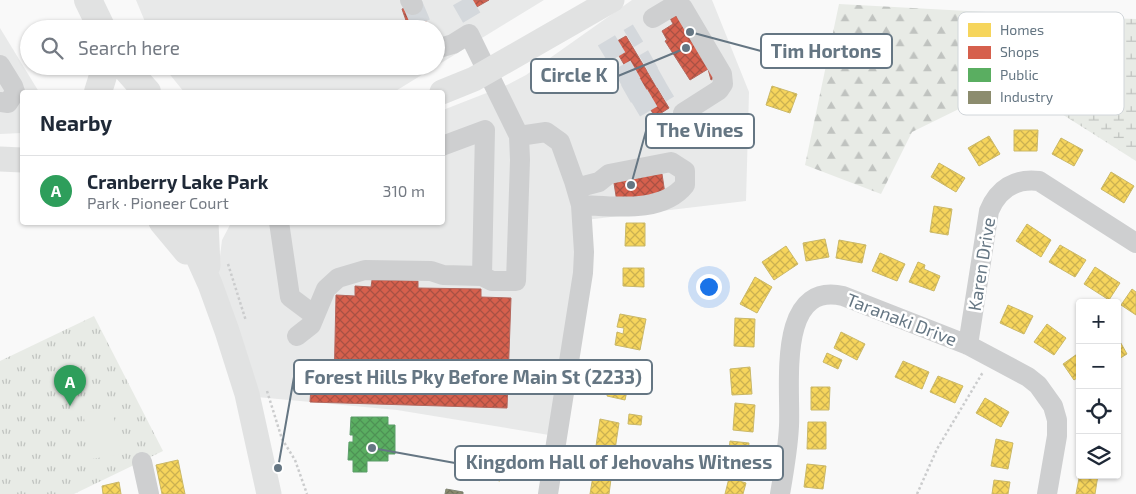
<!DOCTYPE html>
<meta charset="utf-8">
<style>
:root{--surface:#fff;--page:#f6f6f7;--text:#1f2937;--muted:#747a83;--line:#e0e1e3;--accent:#56606c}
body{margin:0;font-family:"Exo 2",sans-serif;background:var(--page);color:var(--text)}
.controls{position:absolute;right:15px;bottom:15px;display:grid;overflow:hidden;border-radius:5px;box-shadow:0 1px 4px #0004}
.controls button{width:45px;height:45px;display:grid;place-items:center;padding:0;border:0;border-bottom:1px solid var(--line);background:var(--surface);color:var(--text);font:25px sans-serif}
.you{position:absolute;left:708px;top:286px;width:18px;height:18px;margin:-12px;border:4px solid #fff;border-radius:50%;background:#1a73e8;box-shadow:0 0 0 8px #1a73e833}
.badge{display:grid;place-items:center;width:32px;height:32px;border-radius:50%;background:var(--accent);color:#fff;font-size:16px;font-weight:700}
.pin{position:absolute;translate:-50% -41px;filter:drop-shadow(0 1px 2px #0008)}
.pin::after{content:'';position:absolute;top:26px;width:18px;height:15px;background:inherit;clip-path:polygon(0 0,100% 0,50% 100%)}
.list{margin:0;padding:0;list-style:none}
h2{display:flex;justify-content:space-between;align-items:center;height:65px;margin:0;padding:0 20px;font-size:21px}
h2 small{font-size:16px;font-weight:400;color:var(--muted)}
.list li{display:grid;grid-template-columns:32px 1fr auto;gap:15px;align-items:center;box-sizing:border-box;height:70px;padding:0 20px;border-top:1px solid var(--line)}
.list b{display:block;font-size:19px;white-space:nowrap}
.list p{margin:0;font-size:16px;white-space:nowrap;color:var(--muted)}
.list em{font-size:16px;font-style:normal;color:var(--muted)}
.icon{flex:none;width:28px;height:28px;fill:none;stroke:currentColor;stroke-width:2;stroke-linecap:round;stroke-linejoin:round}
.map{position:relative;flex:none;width:1136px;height:494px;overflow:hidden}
.search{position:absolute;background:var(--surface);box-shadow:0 1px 4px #0004;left:20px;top:20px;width:425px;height:55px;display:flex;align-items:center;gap:12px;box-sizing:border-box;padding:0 18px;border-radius:28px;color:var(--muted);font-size:19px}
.panel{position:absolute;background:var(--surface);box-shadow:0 1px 4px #0004;left:20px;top:90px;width:425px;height:135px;border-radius:5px}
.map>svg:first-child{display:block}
</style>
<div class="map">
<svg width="1136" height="494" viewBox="0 0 1136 494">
<defs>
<pattern id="forest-firs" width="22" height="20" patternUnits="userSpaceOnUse" patternTransform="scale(1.25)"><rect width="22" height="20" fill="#e8ebe6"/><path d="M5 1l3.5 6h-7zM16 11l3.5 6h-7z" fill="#c0c3c0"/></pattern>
<pattern id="wetland-marsh" width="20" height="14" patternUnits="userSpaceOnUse" patternTransform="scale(1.25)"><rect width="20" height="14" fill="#e8ebe6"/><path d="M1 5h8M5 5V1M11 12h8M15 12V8" fill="none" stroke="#c0c3c0"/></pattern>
<pattern id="park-tufts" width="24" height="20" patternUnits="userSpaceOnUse" patternTransform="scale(1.25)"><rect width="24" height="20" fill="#e8ebe6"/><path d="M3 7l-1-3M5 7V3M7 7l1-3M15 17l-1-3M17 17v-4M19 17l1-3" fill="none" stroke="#c0c3c0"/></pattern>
<pattern id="homes-cross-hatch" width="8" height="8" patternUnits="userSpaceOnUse" patternTransform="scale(1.25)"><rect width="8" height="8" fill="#f6d55c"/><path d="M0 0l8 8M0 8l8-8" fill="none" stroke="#cbb151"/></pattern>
<pattern id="shops-cross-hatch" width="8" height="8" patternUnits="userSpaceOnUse" patternTransform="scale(1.25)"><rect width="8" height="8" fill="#d6604d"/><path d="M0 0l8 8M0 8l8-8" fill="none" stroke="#a85144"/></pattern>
<pattern id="public-cross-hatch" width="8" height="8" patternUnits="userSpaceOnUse" patternTransform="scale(1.25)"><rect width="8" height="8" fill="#5aae61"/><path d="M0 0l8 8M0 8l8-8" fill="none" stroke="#4e9255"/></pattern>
<pattern id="industry-cross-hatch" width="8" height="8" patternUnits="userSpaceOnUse" patternTransform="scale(1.25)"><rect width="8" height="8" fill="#8c8c6e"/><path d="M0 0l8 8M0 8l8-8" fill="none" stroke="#70725c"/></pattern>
</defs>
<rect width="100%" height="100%" fill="#f9f9f9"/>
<path fill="#e8e9e9" d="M 136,0 L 544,0 L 394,92 L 184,92 L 163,66 L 436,66 L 436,29 L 148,29 Z
M 632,0 L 712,0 L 749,92 L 746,201 L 577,221 L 579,244 L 549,435 L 397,410 L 247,396 L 216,289 L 222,240 L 231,223 L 442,222 L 443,110 L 507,85 L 526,75 Z
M 0,28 L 39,92 L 22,92 L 22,133 L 0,134 Z"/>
<path fill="url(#forest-firs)" d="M 839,4 L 1077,17 L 1072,58 L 1046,104 L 965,106 L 912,132 L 881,194 L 805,165 Z"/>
<path fill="url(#wetland-marsh)" d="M 1077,17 L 1136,19 L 1136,161 L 1046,104 L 1072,58 Z"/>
<path fill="url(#park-tufts)" d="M 94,316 L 163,451 L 74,494 L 0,494 L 0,361 Z"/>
<path fill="#e8ebe6" d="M 112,408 L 121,454 L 92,459 L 83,413 Z"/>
<path fill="url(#homes-cross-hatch)" stroke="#cab868" d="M 772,86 L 797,94 L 790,113 L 766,105 Z
M 1014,130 L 1038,130 L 1037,151 L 1014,151 Z
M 989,136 L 1000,154 L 979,166 L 968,148 Z
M 1061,138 L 1083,150 L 1074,166 L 1052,154 Z
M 939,163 L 965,178 L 956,192 L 931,177 Z
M 1111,172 L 1134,186 L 1124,203 L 1101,189 Z
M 934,206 L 952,209 L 948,235 L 930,232 Z
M 626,223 L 645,223 L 645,246 L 625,246 Z
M 1027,224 L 1051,240 L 1041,257 L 1016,241 Z
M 825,239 L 829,257 L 806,261 L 803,243 Z
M 839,240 L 866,245 L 862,263 L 836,258 Z
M 1060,245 L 1086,260 L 1075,277 L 1049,262 Z
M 786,246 L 798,264 L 774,280 L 762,262 Z
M 880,253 L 905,264 L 897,281 L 872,271 Z
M 918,262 L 925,265 L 924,269 L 940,276 L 934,291 L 909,282 Z
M 1095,267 L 1120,283 L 1109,300 L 1084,284 Z
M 623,268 L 644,268 L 644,287 L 623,286 Z
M 755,277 L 772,287 L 757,313 L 740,304 Z
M 1132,289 L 1136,292 L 1136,315 L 1121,305 Z
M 1008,305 L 1033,316 L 1024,334 L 1000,323 Z
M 620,314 L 646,319 L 640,350 L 615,345 L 617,332 L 623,334 L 624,328 L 617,327 Z
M 735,318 L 755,319 L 754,347 L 734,346 Z
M 1047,324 L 1066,338 L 1054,355 L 1034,342 Z
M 841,332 L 865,344 L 857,360 L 834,348 Z
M 1118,338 L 1127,354 L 1117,360 L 1117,339 Z
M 1080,352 L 1080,376 L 1074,380 L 1063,364 Z
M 827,353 L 842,360 L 838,369 L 823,362 Z
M 903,361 L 929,372 L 922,389 L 895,377 Z
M 750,367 L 752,394 L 732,395 L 730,369 Z
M 612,369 L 631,373 L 625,400 L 607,396 Z
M 938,376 L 963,386 L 955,403 L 930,392 Z
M 811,387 L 830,387 L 829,410 L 811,410 Z
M 985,398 L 1009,412 L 1001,427 L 976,413 Z
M 735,403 L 755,405 L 753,432 L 733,430 Z
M 629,414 L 642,416 L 641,425 L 628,424 Z
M 600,419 L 619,423 L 615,450 L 596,446 Z
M 808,422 L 826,422 L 826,449 L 807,449 Z
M 996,439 L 1013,443 L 1008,469 L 991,466 Z
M 730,441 L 749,443 L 746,471 L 727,469 Z
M 487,452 L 505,455 L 500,481 L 481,477 L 483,468 L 479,468 L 480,459 L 485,460 Z
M 178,460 L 185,494 L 162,494 L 156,465 Z
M 807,464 L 826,466 L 823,489 L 804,487 Z
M 1080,473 L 1080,475 L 1098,475 L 1095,494 L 1076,494 Z
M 593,476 L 611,479 L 609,494 L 590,494 Z
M 729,478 L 746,483 L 743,494 L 725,494 Z
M 994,480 L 1010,482 L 1008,494 L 992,494 Z
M 119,482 L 121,494 L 103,494 L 102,486 Z"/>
<path fill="url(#shops-cross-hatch)" stroke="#b4675d" d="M 470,0 L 489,0 L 475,8 Z
M 418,3 L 429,29 L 409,29 L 402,9 Z
M 681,12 L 719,75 L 711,80 L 708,69 L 690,80 L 665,41 L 667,40 L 662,31 L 673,24 L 670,18 Z
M 626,36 L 669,108 L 655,117 L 612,44 Z
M 662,174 L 665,194 L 617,202 L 613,177 Z
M 372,280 L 418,281 L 418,288 L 481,289 L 481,297 L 511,298 L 507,408 L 310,402 L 311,387 L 334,387 L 336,295 L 355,296 L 355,286 L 371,287 Z"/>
<path fill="url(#public-cross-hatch)" stroke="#5d9d6b" d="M 351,417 L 388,417 L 388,425 L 395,425 L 395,454 L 388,454 L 388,461 L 367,461 L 367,472 L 353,472 L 353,460 L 348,460 L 349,442 L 353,442 L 353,435 L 350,435 Z"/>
<path fill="url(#industry-cross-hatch)" stroke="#808574" d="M 446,489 L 463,492 L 463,494 L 445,494 Z"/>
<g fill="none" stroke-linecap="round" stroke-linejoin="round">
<path stroke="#d4d8dc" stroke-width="20" stroke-dasharray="20 10" stroke-linecap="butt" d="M 413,5 L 423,29
M 458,14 L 482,0
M 603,54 L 638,33
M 618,79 L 653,59
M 626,94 L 661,74
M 635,108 L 669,88"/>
<path stroke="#cbcccd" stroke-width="2.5" stroke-dasharray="2.5 2.5" stroke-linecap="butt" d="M 228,264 L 246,321
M 267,391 L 282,439 L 295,460 L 307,494
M 917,494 L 937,449 L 983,372"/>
<path stroke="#cecfd0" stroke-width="20" d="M 410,0 L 413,5
M 653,18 L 675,5 L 683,8 L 722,74 L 723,84 L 719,90 L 683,113
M 436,49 L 453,44 L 469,34 L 519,136 L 546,132 L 560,142 L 574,181 L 581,205 L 584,252 L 583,273 L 548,494
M 0,65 L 13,86 L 15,92 L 8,103 L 0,102
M 442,146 L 485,130 L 482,276
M 576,188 L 599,182 L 609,174 L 671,162 L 685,171 L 685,185 C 662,214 613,206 581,205
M 279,222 L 290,297 L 314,315
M 297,336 L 311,325 L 326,289 L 338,278 L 365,270 L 431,271 L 443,275 L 482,276 L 492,281 L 516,281 L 520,160 L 519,136
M 968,345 L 989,211 C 998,189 1015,178 1039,181 L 1136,243
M 142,462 L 149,494
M 780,494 C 784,471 788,448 789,426 C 791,387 776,281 843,296 L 968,345 L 1028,377 L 1038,385 L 1053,406 L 1057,420 L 1057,436 L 1047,494"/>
<path stroke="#e1e2e2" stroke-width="25" d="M 442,92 L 474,79 L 612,0
M 0,159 L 22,160
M 161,222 L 186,252
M 182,222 L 210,284 L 227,331 L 247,394 L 269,494
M 206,222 L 208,266"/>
<path stroke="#e1e2e2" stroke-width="28" d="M 88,0 L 102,29
M 124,66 L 147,92
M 98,92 L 106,66"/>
</g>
<g text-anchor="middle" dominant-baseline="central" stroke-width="5" stroke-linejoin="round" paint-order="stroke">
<g font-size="18" fill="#657683" stroke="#fff">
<text transform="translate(981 264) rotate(-81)">Karen Drive</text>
<text transform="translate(902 319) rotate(21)">Taranaki Drive</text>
</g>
</g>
<rect x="958" y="12" width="166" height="103" rx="8" fill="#fff" stroke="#d1d6da" stroke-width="1"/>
<rect x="968" y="23" width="23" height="14" fill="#f6d55c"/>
<rect x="968" y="46" width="23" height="13" fill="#d6604d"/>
<rect x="968" y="68" width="23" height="14" fill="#5aae61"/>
<rect x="968" y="91" width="23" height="13" fill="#8c8c6e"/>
<g font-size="14" fill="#657683">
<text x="1000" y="35">Homes</text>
<text x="1000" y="57">Shops</text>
<text x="1000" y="80">Public</text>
<text x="1000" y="102">Industry</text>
</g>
<path fill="none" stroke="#657683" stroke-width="2" d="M690 32L761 51M686 48L618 76M631 185L646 131M278 468L294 377M372 448L455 463"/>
<g fill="#657683" stroke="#fff" stroke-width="2">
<circle cx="690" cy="32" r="5"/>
<circle cx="686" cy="48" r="5"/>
<circle cx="631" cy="185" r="5"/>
<circle cx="278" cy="468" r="5"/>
<circle cx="372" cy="448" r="5"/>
</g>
<g fill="#fff" stroke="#657683" stroke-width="2">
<rect x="761" y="34" width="131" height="34" rx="5"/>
<rect x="531" y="59" width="87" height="34" rx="5"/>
<rect x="646" y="114" width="108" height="34" rx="5"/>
<rect x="294" y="360" width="358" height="34" rx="5"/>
<rect x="455" y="446" width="328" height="34" rx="5"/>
</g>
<g font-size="19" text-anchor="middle" font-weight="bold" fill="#657683">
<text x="826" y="58">Tim Hortons</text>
<text x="574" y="82">Circle K</text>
<text x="700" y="137">The Vines</text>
<text x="473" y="384">Forest Hills Pky Before Main St (2233)</text>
<text x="619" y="469">Kingdom Hall of Jehovahs Witness</text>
</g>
</svg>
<div class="controls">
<button>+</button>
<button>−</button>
<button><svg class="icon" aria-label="locate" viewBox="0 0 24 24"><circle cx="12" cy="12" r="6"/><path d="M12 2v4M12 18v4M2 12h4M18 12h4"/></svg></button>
<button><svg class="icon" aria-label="layers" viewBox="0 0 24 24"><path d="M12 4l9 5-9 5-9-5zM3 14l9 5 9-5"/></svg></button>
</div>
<div class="you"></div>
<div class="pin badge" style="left:70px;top:406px;background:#2e9e5b">A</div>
<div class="search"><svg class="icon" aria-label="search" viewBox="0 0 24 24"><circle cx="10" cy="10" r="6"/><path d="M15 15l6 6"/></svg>Search here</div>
<section class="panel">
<h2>Nearby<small></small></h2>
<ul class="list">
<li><span class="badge" style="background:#2e9e5b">A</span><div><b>Cranberry Lake Park</b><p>Park · Pioneer Court</p></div><em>310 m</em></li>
</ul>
</section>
</div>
